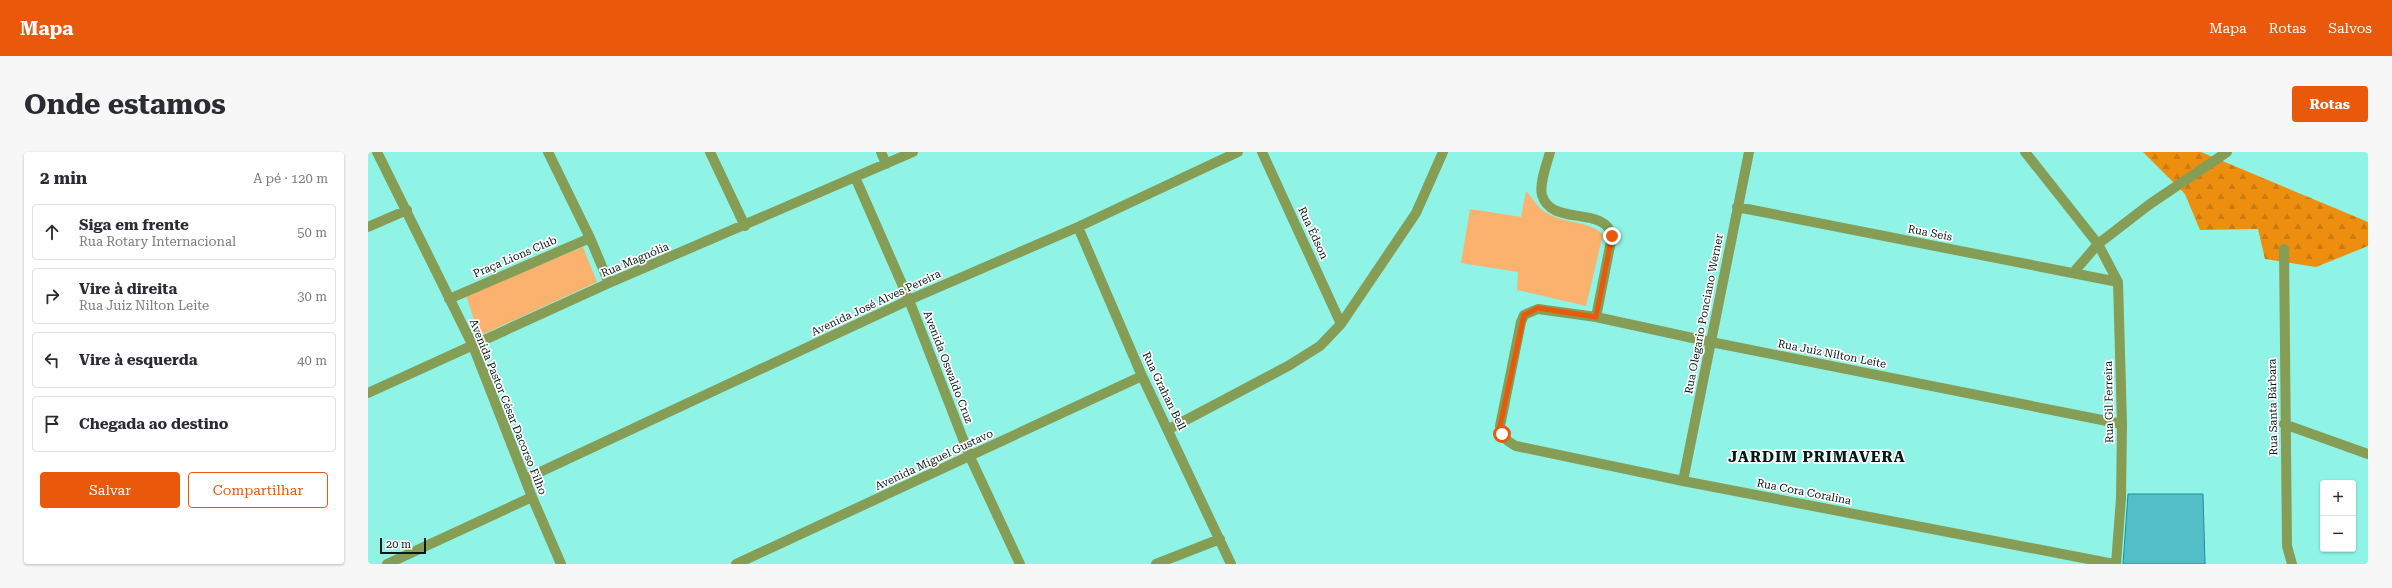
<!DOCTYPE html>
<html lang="pt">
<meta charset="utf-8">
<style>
:root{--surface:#fff;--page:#f7f7f7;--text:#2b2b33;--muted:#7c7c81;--line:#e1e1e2;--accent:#ea580c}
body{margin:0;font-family:"Roboto Serif",serif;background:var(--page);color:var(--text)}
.controls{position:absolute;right:12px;bottom:12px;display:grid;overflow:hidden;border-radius:4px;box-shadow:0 1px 3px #0004}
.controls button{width:36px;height:36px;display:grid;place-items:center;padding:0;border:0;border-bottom:1px solid var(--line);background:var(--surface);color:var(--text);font:20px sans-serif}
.scale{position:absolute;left:12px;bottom:10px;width:46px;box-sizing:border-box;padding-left:4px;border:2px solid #001a16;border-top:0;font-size:11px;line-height:14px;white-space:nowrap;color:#001a16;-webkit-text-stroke:3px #fff;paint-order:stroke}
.stop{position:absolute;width:12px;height:12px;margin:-9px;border:3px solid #ea580c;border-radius:50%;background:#fff}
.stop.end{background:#ea580c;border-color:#fff;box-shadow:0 1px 4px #0008}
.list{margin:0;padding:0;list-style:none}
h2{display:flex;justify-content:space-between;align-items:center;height:52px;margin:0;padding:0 16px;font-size:17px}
h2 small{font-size:13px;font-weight:400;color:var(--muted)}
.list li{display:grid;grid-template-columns:26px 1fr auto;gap:12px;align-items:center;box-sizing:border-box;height:56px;margin:0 8px 8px;padding:0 8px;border:1px solid var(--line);border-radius:4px}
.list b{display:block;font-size:15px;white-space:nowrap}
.list p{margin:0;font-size:13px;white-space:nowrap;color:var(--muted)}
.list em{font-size:13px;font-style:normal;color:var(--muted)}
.actions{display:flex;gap:8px;padding:12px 16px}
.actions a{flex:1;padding:9px 0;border:1px solid var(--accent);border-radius:4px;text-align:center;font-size:14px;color:var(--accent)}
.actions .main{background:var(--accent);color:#fff}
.icon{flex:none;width:22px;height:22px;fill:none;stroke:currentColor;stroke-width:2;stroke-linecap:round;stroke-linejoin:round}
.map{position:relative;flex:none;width:2000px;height:412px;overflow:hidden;border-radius:4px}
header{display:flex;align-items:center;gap:24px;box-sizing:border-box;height:56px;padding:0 20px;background:var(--accent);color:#fff}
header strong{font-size:19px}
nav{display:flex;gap:22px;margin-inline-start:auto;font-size:14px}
.intro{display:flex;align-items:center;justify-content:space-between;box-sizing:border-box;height:96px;padding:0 24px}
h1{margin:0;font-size:28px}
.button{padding:10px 18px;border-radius:4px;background:var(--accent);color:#fff;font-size:14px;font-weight:700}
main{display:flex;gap:24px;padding:0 24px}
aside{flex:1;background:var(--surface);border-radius:4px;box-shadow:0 1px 3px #0004}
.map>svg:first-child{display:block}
</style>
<header>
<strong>Mapa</strong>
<nav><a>Mapa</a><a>Rotas</a><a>Salvos</a></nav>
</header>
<div class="intro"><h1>Onde estamos</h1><a class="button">Rotas</a></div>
<main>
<aside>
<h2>2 min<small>A pé · 120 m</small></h2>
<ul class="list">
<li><svg class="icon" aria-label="ahead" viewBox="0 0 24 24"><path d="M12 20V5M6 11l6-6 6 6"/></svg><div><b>Siga em frente</b><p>Rua Rotary Internacional</p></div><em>50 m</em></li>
<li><svg class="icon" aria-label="right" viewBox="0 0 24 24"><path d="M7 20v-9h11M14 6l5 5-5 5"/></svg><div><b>Vire à direita</b><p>Rua Juiz Nilton Leite</p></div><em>30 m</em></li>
<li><svg class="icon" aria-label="left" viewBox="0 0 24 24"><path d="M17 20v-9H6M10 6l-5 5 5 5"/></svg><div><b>Vire à esquerda</b></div><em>40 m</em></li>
<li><svg class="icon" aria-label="arrive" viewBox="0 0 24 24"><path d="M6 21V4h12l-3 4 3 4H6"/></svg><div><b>Chegada ao destino</b></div></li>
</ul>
<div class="actions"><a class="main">Salvar</a><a>Compartilhar</a></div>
</aside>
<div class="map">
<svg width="2000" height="412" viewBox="0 0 2000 412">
<defs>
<pattern id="forest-firs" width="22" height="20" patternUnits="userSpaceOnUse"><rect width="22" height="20" fill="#ee8e0f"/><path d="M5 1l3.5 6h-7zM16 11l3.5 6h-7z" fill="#ca7a0e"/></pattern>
</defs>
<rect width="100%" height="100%" fill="#8ff4e5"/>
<path fill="url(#forest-firs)" d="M 1775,0 L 1833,0 L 2000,70 L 2000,94 L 1948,115 L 1897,107 L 1890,77 L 1832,78 L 1817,42 Z"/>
<path fill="#fab26e" d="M 1158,39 C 1163,44 1171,57 1177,60 C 1195,72 1218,68 1235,82 L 1218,154 L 1149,138 L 1150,120 L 1093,111 L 1102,57 L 1153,65 Z
M 215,95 L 229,130 L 111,184 L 98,143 Z"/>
<path fill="#54bec8" stroke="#179099" d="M 1760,342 L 1835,342 L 1837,412 L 1755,412 Z"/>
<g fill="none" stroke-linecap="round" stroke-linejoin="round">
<path stroke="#869d56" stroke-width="10" d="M 9,0 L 105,194 L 164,345 L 193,412
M 180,0 L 222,86 L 241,131
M 342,0 L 377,74
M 513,0 L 518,12
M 894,0 L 973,172
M 1182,0 C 1179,12 1171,31 1174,43 C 1183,75 1237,53 1244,84 L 1228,165
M 1657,0 L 1730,92 L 1705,121
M 487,25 L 541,148 L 602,305 L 652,412
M 1369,55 L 1750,130
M 0,75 L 39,58
M 710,75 L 774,224 L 863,412
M 1916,97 L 1919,394 L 1924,412
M 81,147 L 222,86
M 0,241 L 241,131 L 545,0
M 1916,272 L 2000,302
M 801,277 L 920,214 L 952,194 L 973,172 L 1048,61 L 1075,0
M 157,327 L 541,148 L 710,75 L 870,0
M 1315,329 L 1381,0
M 19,412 L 164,345
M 368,412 L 774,224
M 788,412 L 852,387
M 1746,412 L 1315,329 L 1148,294 C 1138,289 1134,284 1132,274 L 1153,170 L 1156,163 L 1170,157 L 1228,165 L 1343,190 L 1754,272
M 1748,412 L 1753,346 L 1754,272 L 1750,130 L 1730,92 L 1782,52 L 1859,0"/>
</g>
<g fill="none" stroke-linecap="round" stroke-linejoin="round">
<path stroke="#ea580c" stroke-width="5" d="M 1134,282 L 1132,274 L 1156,163 L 1170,156 L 1228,165 L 1244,84"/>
</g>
<g text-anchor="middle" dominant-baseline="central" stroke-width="3.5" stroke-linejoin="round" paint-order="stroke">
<g font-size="11" fill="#001a16" stroke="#fff">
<text transform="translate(945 81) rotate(65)">Rua Édson</text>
<text transform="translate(1562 81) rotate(11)">Rua Seis</text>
<text transform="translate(147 105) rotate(-23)">Praça Lions Club</text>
<text transform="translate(267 108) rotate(-23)">Rua Magnólia</text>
<text transform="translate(508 151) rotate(-25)">Avenida José Alves Pereira</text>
<text transform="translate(1336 162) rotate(-79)">Rua Olegario Ponciano Werner</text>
<text transform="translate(1464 202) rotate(11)">Rua Juiz Nilton Leite</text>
<text transform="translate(580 215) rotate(69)">Avenida Oswaldo Cruz</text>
<text transform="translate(796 239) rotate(64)">Rua Grahan Bell</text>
<text transform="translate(1741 250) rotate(-91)">Rua Gil Ferreira</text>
<text transform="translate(140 255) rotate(68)">Avenida Pastor César Dacorso Filho</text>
<text transform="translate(1905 255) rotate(-91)">Rua Santa Bárbara</text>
<text transform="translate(566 308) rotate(-25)">Avenida Miguel Gustavo</text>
<text transform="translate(1436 340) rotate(11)">Rua Cora Coralina</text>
</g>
<g font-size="15" font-weight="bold" letter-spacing="1" fill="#001a16" stroke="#fff">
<text x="1449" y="305">JARDIM PRIMAVERA</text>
</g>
</g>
</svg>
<div class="controls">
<button>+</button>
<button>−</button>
</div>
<div class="scale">20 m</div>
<div class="stop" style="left:1134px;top:282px"></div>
<div class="stop end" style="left:1244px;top:84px"></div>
</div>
</main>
